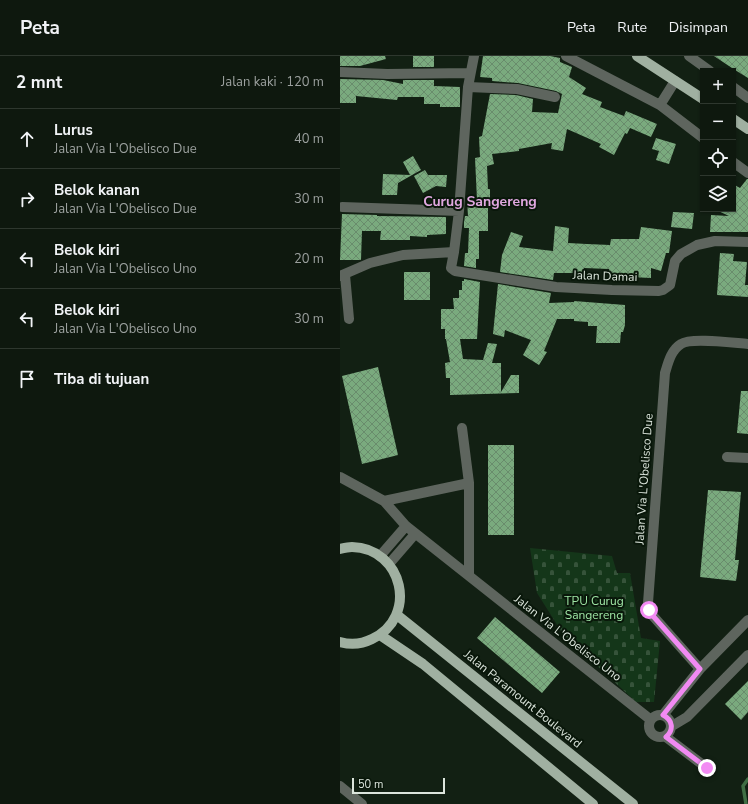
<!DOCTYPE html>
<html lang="id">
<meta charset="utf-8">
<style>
:root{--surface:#0e180e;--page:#172117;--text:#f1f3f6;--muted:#9ba09e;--line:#2e372e}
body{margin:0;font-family:"Nunito Sans",sans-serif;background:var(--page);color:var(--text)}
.controls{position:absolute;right:12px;top:12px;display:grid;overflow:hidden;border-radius:0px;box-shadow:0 1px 3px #0004}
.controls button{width:36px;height:36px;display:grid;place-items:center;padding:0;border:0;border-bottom:1px solid var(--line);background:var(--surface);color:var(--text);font:20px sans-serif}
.scale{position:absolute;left:12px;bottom:10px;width:93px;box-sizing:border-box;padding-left:4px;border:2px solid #dce5dc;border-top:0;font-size:11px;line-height:14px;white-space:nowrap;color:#dce5dc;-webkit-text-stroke:3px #09170a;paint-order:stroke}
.stop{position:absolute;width:12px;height:12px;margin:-9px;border:3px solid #f28af3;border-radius:50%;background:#fff}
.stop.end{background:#f28af3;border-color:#fff;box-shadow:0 1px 4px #0008}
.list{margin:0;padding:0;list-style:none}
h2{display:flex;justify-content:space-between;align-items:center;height:52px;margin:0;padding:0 16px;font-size:17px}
h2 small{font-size:13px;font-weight:400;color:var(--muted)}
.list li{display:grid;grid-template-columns:26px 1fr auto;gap:12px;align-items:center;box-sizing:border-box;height:60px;padding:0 16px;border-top:1px solid var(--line)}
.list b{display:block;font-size:15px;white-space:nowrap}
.list p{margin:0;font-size:13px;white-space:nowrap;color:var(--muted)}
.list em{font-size:13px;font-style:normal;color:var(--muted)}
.icon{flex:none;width:22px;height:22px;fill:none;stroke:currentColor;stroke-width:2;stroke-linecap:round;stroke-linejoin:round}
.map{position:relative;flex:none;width:408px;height:748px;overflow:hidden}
header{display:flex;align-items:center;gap:24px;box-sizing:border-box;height:56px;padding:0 20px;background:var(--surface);border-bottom:1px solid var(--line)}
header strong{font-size:19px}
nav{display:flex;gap:22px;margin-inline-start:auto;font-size:14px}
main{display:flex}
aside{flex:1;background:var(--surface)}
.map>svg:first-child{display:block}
</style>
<header>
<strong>Peta</strong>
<nav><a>Peta</a><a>Rute</a><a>Disimpan</a></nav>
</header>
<main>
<aside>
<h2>2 mnt<small>Jalan kaki · 120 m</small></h2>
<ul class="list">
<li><svg class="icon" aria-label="ahead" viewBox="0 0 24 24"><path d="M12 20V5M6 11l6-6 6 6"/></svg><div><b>Lurus</b><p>Jalan Via L'Obelisco Due</p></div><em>40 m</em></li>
<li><svg class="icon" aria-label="right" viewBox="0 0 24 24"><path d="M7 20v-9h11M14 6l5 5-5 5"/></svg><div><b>Belok kanan</b><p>Jalan Via L'Obelisco Due</p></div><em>30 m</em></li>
<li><svg class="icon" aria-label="left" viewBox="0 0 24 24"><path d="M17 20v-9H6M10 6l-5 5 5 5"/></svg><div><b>Belok kiri</b><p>Jalan Via L'Obelisco Uno</p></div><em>20 m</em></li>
<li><svg class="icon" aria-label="left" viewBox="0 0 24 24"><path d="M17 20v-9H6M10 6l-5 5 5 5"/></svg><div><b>Belok kiri</b><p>Jalan Via L'Obelisco Uno</p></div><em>30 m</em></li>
<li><svg class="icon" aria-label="arrive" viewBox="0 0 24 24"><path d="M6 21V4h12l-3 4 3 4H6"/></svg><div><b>Tiba di tujuan</b></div></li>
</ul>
</aside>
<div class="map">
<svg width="408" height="748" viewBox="0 0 408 748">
<defs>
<pattern id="cemetery-stones" width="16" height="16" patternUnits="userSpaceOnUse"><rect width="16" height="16" fill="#143619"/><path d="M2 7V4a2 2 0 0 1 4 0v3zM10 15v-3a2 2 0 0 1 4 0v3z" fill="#36533a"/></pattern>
<pattern id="building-cross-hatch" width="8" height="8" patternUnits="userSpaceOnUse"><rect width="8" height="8" fill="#7aaa7e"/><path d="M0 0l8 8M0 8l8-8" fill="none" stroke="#698c6c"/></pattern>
</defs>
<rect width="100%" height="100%" fill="#122013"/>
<path fill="url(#cemetery-stones)" d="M 190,492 L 272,500 L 277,517 L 290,517 L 301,582 L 320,585 L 314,646 L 296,646 L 223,578 L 197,537 Z"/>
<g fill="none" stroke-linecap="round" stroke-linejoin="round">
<path stroke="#406e44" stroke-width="3.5" d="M 406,748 L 403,730 L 408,723"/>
</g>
<path fill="url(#building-cross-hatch)" d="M 0,0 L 45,0 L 46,3 L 20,10 L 0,10 Z
M 73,0 L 94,0 L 94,11 L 73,11 Z
M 143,0 L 210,0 L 220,2 L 220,6 L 232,11 L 229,21 L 246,32 L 242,38 L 262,46 L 260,51 L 284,60 L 286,55 L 317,68 L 311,81 L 290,72 L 287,78 L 285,77 L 274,99 L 259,91 L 261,88 L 227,73 L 223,95 L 211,93 L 212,87 L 179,93 L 179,95 L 152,98 L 154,108 L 147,110 L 148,133 L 150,133 L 150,151 L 148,151 L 148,175 L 139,175 L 139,203 L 136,203 L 136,212 L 124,210 L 125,197 L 128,197 L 129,172 L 124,172 L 124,166 L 125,160 L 128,160 L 127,145 L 137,144 L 135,102 L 140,101 L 139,81 L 142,80 L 150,38 L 176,39 L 193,43 L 192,56 L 218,57 L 222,38 L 216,35 L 178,27 L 152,25 L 152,22 L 140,21 Z
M 374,0 L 408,0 L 408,22 L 395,14 Z
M 0,23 L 43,24 L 63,28 L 63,24 L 94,24 L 94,30 L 120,31 L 120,51 L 100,51 L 100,48 L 84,48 L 84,41 L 58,41 L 57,44 L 16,40 L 16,47 L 0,47 Z
M 316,82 L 336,88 L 329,108 L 316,104 L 319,95 L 312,93 Z
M 73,100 L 81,114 L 58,127 L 57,139 L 42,139 L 43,118 L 70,119 L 63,106 Z
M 85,114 L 88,119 L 107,119 L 106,131 L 96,130 L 83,137 L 74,120 Z
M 407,123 L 408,123 L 408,176 L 370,176 L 371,159 L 389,160 L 374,153 L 393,153 L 393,128 L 400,132 Z
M 333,156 L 354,157 L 352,173 L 331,171 Z
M 2,158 L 37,159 L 37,160 L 106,161 L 106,178 L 87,179 L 87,181 L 70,180 L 70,184 L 40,184 L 41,175 L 22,175 L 21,204 L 0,204 Z
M 215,170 L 229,172 L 228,187 L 247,188 L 270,189 L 271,183 L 299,183 L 301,171 L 332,175 L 329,197 L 326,197 L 321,215 L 311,212 L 311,222 L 269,220 L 269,213 L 244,212 L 244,217 L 214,217 L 213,224 L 160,216 L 162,199 L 171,176 L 183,180 L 179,191 L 213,195 Z
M 380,197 L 394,198 L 393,205 L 407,206 L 405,229 L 408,229 L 408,241 L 377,239 Z
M 64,216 L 90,216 L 90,244 L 64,244 Z
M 124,223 L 140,226 L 137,283 L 120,283 L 123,303 L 143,304 L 148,287 L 157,288 L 152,307 L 161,307 L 161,336 L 171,319 L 179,319 L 179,337 L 110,339 L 110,322 L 106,322 L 105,307 L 110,306 L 106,283 L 105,283 L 105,273 L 101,273 L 101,253 L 114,253 L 113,242 L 119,242 L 119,234 L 122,234 L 122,225 L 124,225 Z
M 158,228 L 211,237 L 209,247 L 234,246 L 234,245 L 285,249 L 285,269 L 283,276 L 281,276 L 280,287 L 256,287 L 257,270 L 248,270 L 248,266 L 234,265 L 234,263 L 217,263 L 204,295 L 207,296 L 199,309 L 183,299 L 191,284 L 165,274 L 164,281 L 153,278 Z
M 38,311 L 58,399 L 22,408 L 2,320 Z
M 401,335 L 408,335 L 408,378 L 397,377 Z
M 148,389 L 174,389 L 174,479 L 148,479 Z
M 368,434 L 401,436 L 395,504 L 399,504 L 396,525 L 360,521 Z
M 155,561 L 220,616 L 202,637 L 137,582 Z
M 408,625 L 408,656 L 401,664 L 385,648 Z"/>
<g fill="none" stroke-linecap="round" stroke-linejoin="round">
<path stroke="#5e655e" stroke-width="10" d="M 226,0 L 320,49 L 363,82
M 349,0 L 370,15
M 0,16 L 47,18 L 130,17
M 128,31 L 177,33 L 215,41
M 393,31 L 408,42
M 320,49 L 335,25
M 393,106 L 408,117
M 2,151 L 119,155
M 114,196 L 111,212 L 115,215 L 216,231 L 272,234 L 319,235 L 323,234 L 330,229 L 335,205 L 341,198 L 357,189 L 375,185 L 408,186
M 5,219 L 9,263
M 0,220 L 30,207 L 63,199 L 114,196 L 119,155 L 128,31 L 134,0
M 122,372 L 129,427 L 129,520
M 387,401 L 408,402
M 0,421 L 44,445 L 66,470 L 311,664
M 44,445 L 129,427
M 40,500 L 66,470
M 49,508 L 75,478
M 360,613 L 313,560 L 309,554 L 308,547 L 325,317 C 328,307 331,294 341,288 C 351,281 394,287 408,288
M309 670a11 11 0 1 1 22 0a11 11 0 1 1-22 0Z
M 323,659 L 360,613 L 408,564
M 332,670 L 347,661 L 408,599
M 326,681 L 367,712
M 0,730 L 22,748"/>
<path stroke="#a0b0a1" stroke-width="10" d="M 297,0 L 363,43
M 393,63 L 408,73
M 0,493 C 4,492 8,491 12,491 C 63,492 79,561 32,583 C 22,588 11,589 0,586
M 57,559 L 293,748
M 40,579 L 83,608 L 253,748"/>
</g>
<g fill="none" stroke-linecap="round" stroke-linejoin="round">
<path stroke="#f28af3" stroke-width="5" d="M 309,554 L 313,560 L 360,613 L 323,659 C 333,664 334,674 326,681 L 367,712"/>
</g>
<g text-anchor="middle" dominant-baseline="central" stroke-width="4" stroke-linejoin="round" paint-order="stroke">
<g font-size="12" fill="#dce5dc" stroke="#09170a">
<text transform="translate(265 220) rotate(2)">Jalan Damai</text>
<text transform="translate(304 423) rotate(-86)">Jalan Via L'Obelisco Due</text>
<text transform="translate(228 582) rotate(38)">Jalan Via L'Obelisco Uno</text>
<text transform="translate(183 643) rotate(39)">Jalan Paramount Boulevard</text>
</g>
<g font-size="12" fill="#9ee4a4" stroke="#09170a">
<text x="254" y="545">TPU Curug<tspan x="254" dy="14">Sangereng</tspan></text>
</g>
<g font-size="14" font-weight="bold" fill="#e1a8e1" stroke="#09170a">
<text x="140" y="145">Curug Sangereng</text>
</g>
</g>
</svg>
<div class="controls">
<button>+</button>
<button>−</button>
<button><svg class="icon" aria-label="locate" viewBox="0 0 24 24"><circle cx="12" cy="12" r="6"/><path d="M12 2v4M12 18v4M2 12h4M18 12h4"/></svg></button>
<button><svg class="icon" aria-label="layers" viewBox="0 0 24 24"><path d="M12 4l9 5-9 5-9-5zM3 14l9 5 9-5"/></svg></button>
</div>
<div class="scale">50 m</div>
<div class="stop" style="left:309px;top:554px"></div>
<div class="stop end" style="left:367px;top:712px"></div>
</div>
</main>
